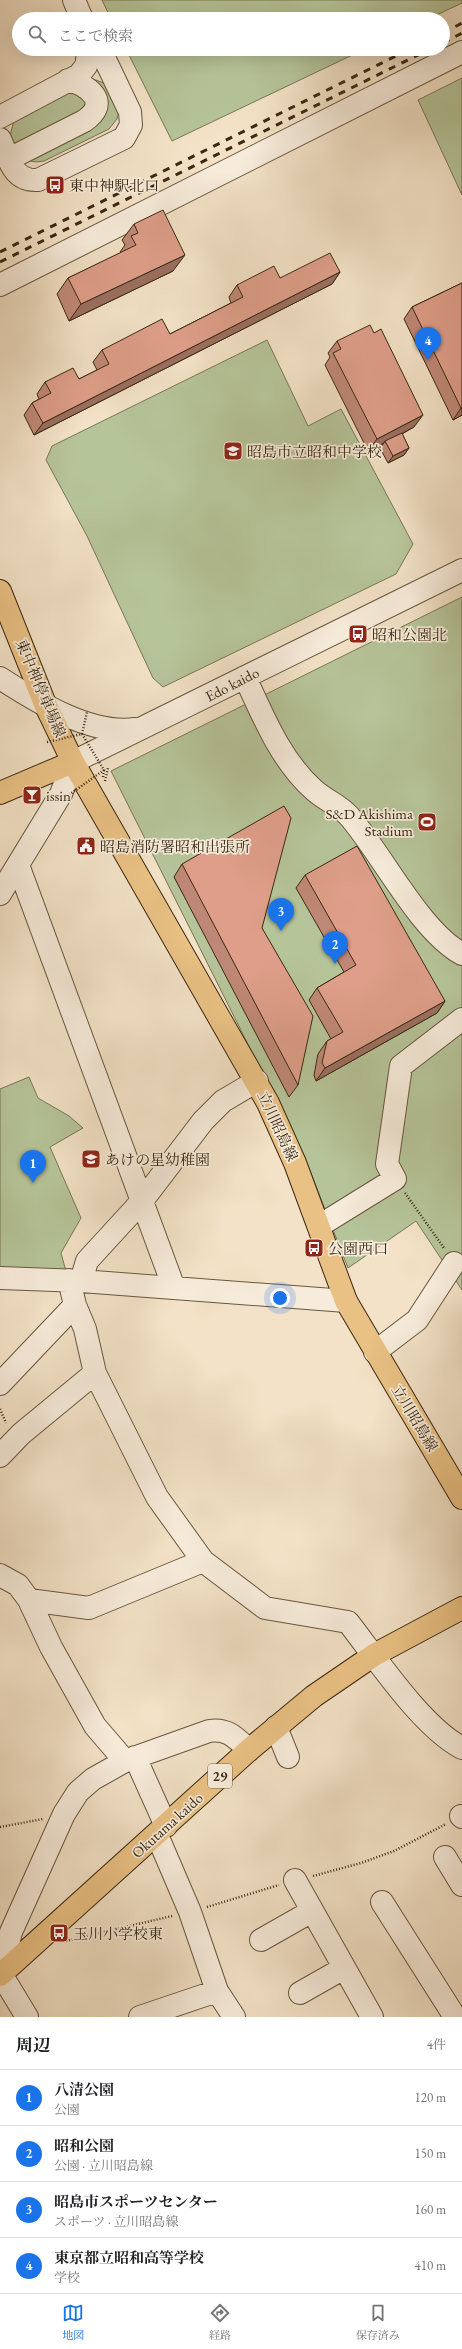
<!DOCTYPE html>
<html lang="ja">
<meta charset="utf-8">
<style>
:root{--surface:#fff;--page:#f2f2f2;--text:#202124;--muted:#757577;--line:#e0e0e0;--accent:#1a73e8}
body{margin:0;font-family:"EB Garamond","Noto Serif JP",serif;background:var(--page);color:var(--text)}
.you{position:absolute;left:280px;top:1298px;width:14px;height:14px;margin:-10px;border:3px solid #fff;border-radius:50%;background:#1a73e8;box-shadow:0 0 0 6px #1a73e833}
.badge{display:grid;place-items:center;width:26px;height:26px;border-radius:50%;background:var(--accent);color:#fff;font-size:13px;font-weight:700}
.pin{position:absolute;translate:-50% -33px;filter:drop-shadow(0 1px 2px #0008)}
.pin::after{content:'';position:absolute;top:21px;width:14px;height:12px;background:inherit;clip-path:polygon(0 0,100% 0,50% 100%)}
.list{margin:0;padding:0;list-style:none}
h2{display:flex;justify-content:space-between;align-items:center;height:52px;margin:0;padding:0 16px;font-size:17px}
h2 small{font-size:13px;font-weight:400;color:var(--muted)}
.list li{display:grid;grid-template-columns:26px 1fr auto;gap:12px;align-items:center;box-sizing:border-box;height:56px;padding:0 16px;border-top:1px solid var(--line)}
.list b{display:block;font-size:15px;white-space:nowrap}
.list p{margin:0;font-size:13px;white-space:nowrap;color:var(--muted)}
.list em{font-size:13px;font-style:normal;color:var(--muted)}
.icon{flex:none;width:22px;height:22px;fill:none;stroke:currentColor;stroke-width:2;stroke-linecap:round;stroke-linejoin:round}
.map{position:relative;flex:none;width:462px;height:2017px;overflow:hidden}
.search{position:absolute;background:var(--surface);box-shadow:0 4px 16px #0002;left:12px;right:12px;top:12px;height:44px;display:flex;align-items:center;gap:10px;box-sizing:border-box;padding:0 14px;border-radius:22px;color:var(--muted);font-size:15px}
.sheet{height:276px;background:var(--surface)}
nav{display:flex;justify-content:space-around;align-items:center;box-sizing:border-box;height:56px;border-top:1px solid var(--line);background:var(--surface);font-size:11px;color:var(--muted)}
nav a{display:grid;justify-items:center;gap:2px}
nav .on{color:var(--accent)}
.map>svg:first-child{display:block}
</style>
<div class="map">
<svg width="462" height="2017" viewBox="0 0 462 2017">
<rect width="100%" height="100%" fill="#f3e2c7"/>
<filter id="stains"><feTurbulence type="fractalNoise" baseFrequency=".005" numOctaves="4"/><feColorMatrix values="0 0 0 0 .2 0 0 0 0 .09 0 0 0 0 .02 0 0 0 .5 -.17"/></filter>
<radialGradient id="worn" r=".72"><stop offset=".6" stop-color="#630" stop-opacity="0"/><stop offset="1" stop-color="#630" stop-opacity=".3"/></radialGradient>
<path fill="#b6c499" stroke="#787656" d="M 102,0 L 462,0 L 462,3 L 428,19 L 111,19 Z
M 126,49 L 365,49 L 172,141 Z
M 462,78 L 462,195 L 418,100 Z
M 96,80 L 106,84 L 119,111 L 117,119 L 109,129 L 44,161 L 36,162 L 26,160 L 88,127 L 91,81 Z
M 74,89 L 90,106 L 15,145 L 10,136 L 14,120 Z
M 267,340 L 308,426 L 341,409 L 413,544 L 396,574 L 163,687 L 153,678 L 87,536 L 46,460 L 52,446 Z
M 462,597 L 462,1290 L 416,1221 L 348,1268 L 305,1158 L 111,771 Z
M 29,1077 L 38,1098 L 69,1116 L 83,1128 L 50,1147 L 81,1218 L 61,1253 L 67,1275 L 0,1272 L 0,1089 Z"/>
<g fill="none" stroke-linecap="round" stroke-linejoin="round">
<g stroke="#68573f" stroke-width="24">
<path id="minor" d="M 74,0 L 82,19
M 0,117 L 79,75 L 86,66 L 89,49
M 0,139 C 9,159 13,182 38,180 L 124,138 L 131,125 L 130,112 L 100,49
M 9,159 L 84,121 C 111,103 90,86 68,80
M 0,285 L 462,52
M 245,677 C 263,716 281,761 314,790 C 325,800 339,805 349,816 C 382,854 419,930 462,954
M 0,678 C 37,702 90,735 135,729
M 18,865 L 174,1288
M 0,894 L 61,794 L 73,762 L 462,570
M 319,1226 L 395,1179 L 387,1164 L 401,1066 L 462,1019
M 0,1278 L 81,1281 L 346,1301
M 69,1280 L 75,1305 L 85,1329 L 95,1373 L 157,1497 L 203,1561 L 265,1608 L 348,1622 C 377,1659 421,1726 462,1748
M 81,1281 L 87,1261 L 142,1201 L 203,1121 L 223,1101 L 257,1081
M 375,1352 L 417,1320 L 454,1263
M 0,1384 L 75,1305
M 0,1456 L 21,1434 L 95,1373
M 0,1575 L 18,1585 L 29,1600 L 51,1647 L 95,1726 L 125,1761
M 29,1600 L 89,1608 L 203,1561
M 276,1727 L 288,1757
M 135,1757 L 166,1826
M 461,1816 L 462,1817
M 157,1835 L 190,1912 L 217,1991 L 234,2017
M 445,1857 L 462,1885
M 295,1880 L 372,2017
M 382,1902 L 455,2017
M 261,1940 L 312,1911
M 300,1993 L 344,1968
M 27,2017 L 1,1974 L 11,1932 L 64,1814 L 78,1792 L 93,1779 L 125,1761 L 209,1731 C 228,1728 236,1738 249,1750
M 140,2017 L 217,1991"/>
</g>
<g stroke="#3a2912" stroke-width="24">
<path id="major" d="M 0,591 L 45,704 L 73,762 L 268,1103 L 295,1163 L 346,1301 L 462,1498
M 0,793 L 73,762
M 0,1975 L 249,1750 L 314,1696 L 374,1655 L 462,1608"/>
</g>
<path stroke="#3a2912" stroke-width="2.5" stroke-dasharray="1 2" stroke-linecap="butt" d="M 103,777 L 104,770
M 105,781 L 108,768
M 405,1193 L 444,1248
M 0,1409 L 6,1423
M 0,1827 L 43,1819
M 313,1876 L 361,1863 L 394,1851 L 446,1824
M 207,1907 L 279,1885
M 66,1941 L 172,1916"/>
<use href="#minor" stroke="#f7ecdb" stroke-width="22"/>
<use href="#major" stroke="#eac184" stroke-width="22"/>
<path stroke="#3a2912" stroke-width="3" stroke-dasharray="7 7" stroke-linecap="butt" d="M 443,33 L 462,23
M 443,43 L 462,33
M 0,252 L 410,49
M 0,262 L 430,49"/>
<path stroke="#3a2912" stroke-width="2.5" stroke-dasharray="1 2" stroke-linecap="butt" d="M 82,734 L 87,712
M 47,742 L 82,734 L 104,770 L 66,797"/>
</g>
<path fill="#bf8876" stroke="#3a2912" d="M 134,224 L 173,271 L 69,321 L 57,294 L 68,278 L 121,253 L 120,252 L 125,245 L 122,240 Z
M 340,272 L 332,284 L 34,435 L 24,415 L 32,403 L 39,399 L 37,394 L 45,382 L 79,379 L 97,370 L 93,362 L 102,350 L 170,334 L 231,303 L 229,297 L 237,285 L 280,278 Z
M 462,283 L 462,415 L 453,420 L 404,319 L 412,307 Z
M 337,341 L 414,427 L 402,434 L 409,448 L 404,455 L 388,463 L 380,448 L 384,443 L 368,451 L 325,365 L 330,357 L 328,353 Z
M 182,864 L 262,928 L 298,1085 L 289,1097 L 174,877 Z
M 305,875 L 445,1001 L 437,1013 L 316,1081 L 314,1075 L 318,1054 L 327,1041 L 331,1039 L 309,1000 L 317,988 L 344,972 L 296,888 Z"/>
<path fill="#9b6f60" stroke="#3a2912" d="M 185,255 L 173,271 L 69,321 L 81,304 Z
M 340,272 L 332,284 L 34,435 L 43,423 Z
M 461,408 L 462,408 L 462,415 L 453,420 Z
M 423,415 L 414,427 L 386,442 L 385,441 L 384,443 L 368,451 L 377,439 Z
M 409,448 L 404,455 L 388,463 L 393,456 Z
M 445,1001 L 437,1013 L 316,1081 L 325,1068 Z"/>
<path fill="#de9e89" stroke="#3a2912" d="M 163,210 L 185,255 L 81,304 L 68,278 L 136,245 L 131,236 L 138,233 L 134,224 Z
M 330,253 L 340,272 L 43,423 L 32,403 L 51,393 L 45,382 L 73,368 L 79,379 L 109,364 L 102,350 L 162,319 L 170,334 L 243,297 L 237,285 L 274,266 L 280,278 Z
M 462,283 L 462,408 L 461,408 L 412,307 Z
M 370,325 L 374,333 L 381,329 L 423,415 L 377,439 L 333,353 L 341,349 L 337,341 Z
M 402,433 L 409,448 L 393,456 L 385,441 Z
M 284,806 L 291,818 L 262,928 L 313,1016 L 298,1085 L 182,864 Z
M 357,846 L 445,1001 L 325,1068 L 322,1063 L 327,1041 L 343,1032 L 317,988 L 356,965 L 305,875 Z"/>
<defs>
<g id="bus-square" transform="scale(1)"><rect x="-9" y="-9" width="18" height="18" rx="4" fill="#8f2418" stroke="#f7ecdb"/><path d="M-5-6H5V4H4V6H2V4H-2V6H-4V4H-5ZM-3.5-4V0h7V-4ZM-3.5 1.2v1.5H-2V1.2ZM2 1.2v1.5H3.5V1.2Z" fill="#fff"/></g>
<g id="school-square" transform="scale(1)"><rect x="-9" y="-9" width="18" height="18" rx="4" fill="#8f2418" stroke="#f7ecdb"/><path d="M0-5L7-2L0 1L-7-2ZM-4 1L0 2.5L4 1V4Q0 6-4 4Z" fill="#fff"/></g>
<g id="bar-square" transform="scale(1)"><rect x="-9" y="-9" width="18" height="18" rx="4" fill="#8f2418" stroke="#f7ecdb"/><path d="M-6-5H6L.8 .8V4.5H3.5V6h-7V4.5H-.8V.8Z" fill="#fff"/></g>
<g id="stadium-square" transform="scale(1)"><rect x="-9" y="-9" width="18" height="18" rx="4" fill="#8f2418" stroke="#f7ecdb"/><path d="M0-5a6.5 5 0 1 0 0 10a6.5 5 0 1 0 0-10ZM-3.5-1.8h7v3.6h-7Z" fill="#fff"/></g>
<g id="civic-square" transform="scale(1)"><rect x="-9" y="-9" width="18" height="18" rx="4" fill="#8f2418" stroke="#f7ecdb"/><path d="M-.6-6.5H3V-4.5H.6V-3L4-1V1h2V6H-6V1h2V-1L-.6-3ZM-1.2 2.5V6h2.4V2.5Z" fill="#fff"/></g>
</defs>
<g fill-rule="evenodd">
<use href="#bus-square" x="55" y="185"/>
<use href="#school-square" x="233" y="451"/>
<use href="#bus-square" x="358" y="634"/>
<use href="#bar-square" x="32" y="795"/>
<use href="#stadium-square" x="427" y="822"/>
<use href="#civic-square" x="86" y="846"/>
<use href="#school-square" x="91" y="1159"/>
<use href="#bus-square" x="314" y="1248"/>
<use href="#bus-square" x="59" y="1933"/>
</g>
<g text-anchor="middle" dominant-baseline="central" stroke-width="3.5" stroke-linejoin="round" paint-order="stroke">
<rect fill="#f7ecdb" stroke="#73644e" stroke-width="1" x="208" y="1764" width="24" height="24" rx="3"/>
<g font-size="14" font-weight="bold" fill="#3a2912">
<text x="220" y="1776">29</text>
</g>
<g font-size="15" fill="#3a2912" stroke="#f7ecdb" text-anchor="start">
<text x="69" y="185">東中神駅北口</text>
<text x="247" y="451">昭島市立昭和中学校</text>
<text x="372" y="634">昭和公園北</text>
<text x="46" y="795">issin</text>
<text x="413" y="813" text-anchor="end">S&amp;D Akishima<tspan x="413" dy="17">Stadium</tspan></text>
<text x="100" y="846">昭島消防署昭和出張所</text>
<text x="105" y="1159">あけの星幼稚園</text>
<text x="328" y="1248">公園西口</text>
<text x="73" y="1933">玉川小学校東</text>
</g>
<g font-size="15" fill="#3a2912" stroke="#f7ecdb">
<text transform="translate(232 684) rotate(-27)">Edo kaido</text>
<text transform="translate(41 688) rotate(67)">東中神停車場線</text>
<text transform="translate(278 1126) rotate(65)">立川昭島線</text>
<text transform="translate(415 1418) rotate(59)">立川昭島線</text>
<text transform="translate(167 1825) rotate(-42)">Okutama kaido</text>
</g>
</g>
<rect width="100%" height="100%" filter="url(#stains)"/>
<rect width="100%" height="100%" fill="url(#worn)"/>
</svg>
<div class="you"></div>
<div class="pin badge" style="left:33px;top:1183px">1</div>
<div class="pin badge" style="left:335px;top:964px">2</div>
<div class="pin badge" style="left:281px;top:931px">3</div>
<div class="pin badge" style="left:428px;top:360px">4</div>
<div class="search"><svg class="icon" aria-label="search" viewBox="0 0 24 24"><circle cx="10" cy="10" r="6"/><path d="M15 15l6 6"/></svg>ここで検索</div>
</div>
<section class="sheet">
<h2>周辺<small>4件</small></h2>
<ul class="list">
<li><span class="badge">1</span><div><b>八清公園</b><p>公園</p></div><em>120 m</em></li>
<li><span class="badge">2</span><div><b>昭和公園</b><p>公園 · 立川昭島線</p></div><em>150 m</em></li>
<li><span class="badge">3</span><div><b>昭島市スポーツセンター</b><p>スポーツ · 立川昭島線</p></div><em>160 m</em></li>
<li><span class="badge">4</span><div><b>東京都立昭和高等学校</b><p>学校</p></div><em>410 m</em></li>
</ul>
</section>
<nav>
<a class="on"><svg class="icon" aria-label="map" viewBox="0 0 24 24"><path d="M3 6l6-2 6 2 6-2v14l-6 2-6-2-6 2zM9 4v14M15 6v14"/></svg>地図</a>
<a><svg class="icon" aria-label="directions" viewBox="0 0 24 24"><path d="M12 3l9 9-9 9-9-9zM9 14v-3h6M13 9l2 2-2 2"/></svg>経路</a>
<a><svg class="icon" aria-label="saved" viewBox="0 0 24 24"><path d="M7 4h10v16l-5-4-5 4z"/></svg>保存済み</a>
</nav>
